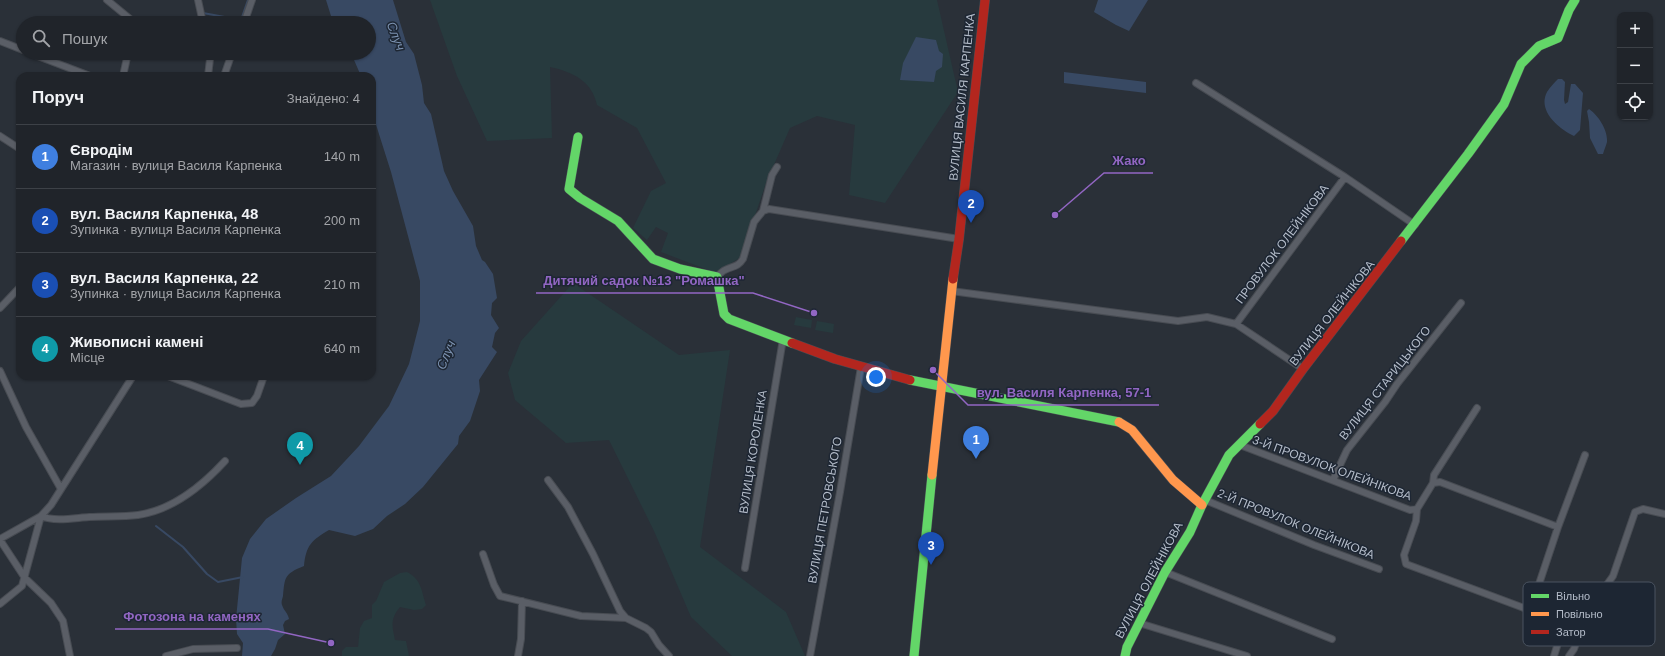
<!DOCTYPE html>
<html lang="uk">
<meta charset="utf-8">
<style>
:root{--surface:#20242a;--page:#2d3036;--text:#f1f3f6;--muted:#a2a4a8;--line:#3d4147;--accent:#8c9099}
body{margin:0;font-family:Helvetica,sans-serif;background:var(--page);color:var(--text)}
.controls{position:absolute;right:12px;top:12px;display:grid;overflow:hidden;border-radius:8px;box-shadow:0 1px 3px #0004}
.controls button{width:36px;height:36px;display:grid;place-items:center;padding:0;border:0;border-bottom:1px solid var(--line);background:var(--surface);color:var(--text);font:20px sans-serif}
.you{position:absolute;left:876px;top:377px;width:14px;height:14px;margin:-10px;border:3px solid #fff;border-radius:50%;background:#1a73e8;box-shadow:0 0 0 6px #1a73e833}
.badge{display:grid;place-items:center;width:26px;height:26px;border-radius:50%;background:var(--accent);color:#fff;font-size:13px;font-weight:700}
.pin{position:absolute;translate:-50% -33px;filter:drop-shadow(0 1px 2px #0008)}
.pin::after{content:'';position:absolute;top:21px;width:14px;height:12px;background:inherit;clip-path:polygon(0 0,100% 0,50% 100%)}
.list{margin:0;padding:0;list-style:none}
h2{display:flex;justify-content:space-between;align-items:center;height:52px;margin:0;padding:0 16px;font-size:17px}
h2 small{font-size:13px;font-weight:400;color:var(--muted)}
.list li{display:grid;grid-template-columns:26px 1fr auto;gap:12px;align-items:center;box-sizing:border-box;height:64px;padding:0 16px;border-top:1px solid var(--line)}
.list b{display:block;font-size:15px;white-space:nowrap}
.list p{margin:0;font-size:13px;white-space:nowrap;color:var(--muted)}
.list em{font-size:13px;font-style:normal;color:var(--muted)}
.icon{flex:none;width:22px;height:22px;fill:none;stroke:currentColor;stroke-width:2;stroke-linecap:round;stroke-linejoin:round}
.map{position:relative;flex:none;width:1665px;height:656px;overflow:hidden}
.search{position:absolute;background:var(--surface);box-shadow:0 1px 3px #0004;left:16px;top:16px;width:360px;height:44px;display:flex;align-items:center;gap:10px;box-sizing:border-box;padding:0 14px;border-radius:22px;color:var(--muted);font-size:15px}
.panel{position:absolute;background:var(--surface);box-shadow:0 1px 3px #0004;left:16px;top:72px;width:360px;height:308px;border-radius:12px}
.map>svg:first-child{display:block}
</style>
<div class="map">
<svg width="1665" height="656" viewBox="0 0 1665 656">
<rect width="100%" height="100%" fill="#2a3038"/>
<path fill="#273a3e" d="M 430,0 L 937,0 L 958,92 L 885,203 L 849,195 L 855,125 L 817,116 L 790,128 L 766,183 L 741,257 L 716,273 L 661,252 L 668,233 L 656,227 L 647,240 L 633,228 L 651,191 L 666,183 L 637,128 L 597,105 C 592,81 573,72 550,67 L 552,138 L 487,141 L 457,76 Z
M 573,283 L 679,355 L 730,350 L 700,547 L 786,612 L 805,656 L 732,656 L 691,617 L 654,531 L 609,440 L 566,443 L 515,400 L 508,373 L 521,341 Z
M 796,317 L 812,320 L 811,328 L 794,325 Z
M 817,321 L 834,324 L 833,333 L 815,330 Z
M 407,572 C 422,580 421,590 426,605 L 422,609 L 414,610 L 400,607 C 390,619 392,626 395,640 L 406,641 L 409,656 L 342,656 L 342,651 L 346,647 L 358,647 L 360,628 L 364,621 L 372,618 L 372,605 L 376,601 L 384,582 L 400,573 Z"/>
<path fill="#384963" d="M 326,0 L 393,0 L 406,42 L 414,54 L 422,85 L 424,103 L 431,114 L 444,171 L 453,191 L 473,226 L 476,246 L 482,260 L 485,262 L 493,274 L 497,298 L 492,303 L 491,315 L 499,328 L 495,333 L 492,347 L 497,352 L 479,380 L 480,391 L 470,421 L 459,436 L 458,444 L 423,487 L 405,504 L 387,516 L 373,529 L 355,536 L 329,530 C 312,540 306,545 304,566 C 284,574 285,577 283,596 C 282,600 281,602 282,605 C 284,611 288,613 289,619 L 285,621 L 283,625 L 285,634 L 278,640 L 275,649 L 271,656 L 242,656 L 243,643 L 237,634 L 236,619 L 242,558 L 250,539 L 266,519 L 296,498 L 331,476 L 359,446 L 389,406 L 409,364 L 420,321 L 420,281 L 391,172 L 372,112 L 372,76 L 361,76 L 351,53 L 369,53 L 369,23 L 335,23 L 331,16 Z
M 1098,0 L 1148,0 L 1129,31 L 1116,25 L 1094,12 Z
M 916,37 L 936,40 L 939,51 L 943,54 L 942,67 L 936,71 L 934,82 L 900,80 L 903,63 Z
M 1064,72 L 1146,82 L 1146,93 L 1064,83 Z
M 1558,79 L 1562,79 L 1565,82 L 1564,100 L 1565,104 L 1568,102 L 1571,84 L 1575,84 L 1583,93 L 1580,130 L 1574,136 C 1559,129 1537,111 1547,92 C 1550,87 1554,83 1558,79 Z
M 1589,109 C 1598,115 1608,130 1607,142 C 1606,146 1604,150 1603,154 L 1598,154 L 1590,138 L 1589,122 L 1587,111 Z"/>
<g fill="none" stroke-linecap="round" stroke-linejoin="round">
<path stroke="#384963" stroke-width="2" d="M 203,13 L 241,20 L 248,0
M 156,526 L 183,547 L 207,574 L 218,582 L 243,577"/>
<g stroke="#484c53" stroke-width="8">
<path id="street" d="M 107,0 L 135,23
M 198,0 L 203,23
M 244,23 L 252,0
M 0,41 L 23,50
M 30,53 L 90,76
M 123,76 L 128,53
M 208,76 L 210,59 L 209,53
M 224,76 L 232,53
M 1196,83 L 1345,177 L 1415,225
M 0,136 L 20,149
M 777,167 L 772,175 L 763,211 L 769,209 L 959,239
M 717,277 C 719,275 722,271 725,270 C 733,266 738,267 743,259 L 754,222 L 763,211
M 951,291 L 1178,321 L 1207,317 L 1236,324 L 1303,369
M 0,308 L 20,287
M 1236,324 L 1345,177
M 0,371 L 26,427 L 61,489
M 168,376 L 241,404 L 252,403 L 257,396 L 264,376
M 1240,445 L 1410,510 L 1417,509
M 548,480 L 568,507 L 593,554 L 620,611 L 626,618
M 1333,480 L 1347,450 L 1385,402 L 1397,384 L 1461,303
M 1433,483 L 1434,475 L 1477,408
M 1205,500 L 1314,545 L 1379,569
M 0,539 L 41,516 L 51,505 L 133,376
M 0,540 L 25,578 L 51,603 L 63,621 L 70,656
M 483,554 L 494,585 L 500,596 L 581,616 L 626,618 L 646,628 L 651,632 L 659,645 L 669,656
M 745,568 L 783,339
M 1165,572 L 1332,639
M 0,604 L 22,586 L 41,516 C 55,522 74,518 89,517 C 106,516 122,517 138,515 C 173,510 202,486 225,461
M 1530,611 L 1558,527 L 1585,455
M 1139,623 L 1247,656
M 166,656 L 193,649 L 237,648
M 518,656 L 521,639 L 522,601
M 810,656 L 840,492 L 861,367
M 1554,656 L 1563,627 L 1559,621 L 1406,564 L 1404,555 L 1416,521 L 1417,509 L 1433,483 L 1440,482 L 1558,527
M 1569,656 L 1574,649 L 1581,629 L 1603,590 L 1613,576 L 1635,512 L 1643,509 L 1665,514"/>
</g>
<g stroke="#484c53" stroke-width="10">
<path id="fast" d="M 578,137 L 569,189 L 580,198 L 618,221 L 653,259 L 680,269 L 717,277 L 724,314 L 729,319 L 792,343
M 1401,241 L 1468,154 L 1504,104 L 1521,64 L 1539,46 L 1558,38 L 1569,10 L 1575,0
M 910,380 L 1119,422
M 914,656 L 932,475
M 1125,656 L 1127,647 L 1165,572 L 1190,532 L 1202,505 L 1229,455 L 1260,424"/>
</g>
<g stroke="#484c53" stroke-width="10">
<path id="slow" d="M 1119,422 L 1132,430 L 1173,480 L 1202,505
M 932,475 L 953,279"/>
</g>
<g stroke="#484c53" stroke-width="10">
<path id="jam" d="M 953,279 L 959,239 L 985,0
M 792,343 L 835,359 L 910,380
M 1260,424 L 1273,411 L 1303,369 L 1401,241"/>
</g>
<use href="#street" stroke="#5a5e66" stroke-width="6"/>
<use href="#fast" stroke="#63d668" stroke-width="9"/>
<use href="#slow" stroke="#ff974d" stroke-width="9"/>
<use href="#jam" stroke="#b3261e" stroke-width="9"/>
</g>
<g text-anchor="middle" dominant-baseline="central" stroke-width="3" stroke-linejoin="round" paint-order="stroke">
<g font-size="12" fill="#b4bcc9" stroke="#1d2633">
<text transform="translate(962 97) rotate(-84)">ВУЛИЦЯ ВАСИЛЯ КАРПЕНКА</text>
<text transform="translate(1282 244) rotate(-53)">ПРОВУЛОК ОЛЕЙНІКОВА</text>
<text transform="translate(1332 313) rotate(-52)">ВУЛИЦЯ ОЛЕЙНІКОВА</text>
<text transform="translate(1385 383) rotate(-52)">ВУЛИЦЯ СТАРИЦЬКОГО</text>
<text transform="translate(753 452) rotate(-81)">ВУЛИЦЯ КОРОЛЕНКА</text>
<text transform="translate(1332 468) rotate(20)">3-Й ПРОВУЛОК ОЛЕЙНІКОВА</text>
<text transform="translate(825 510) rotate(-80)">ВУЛИЦЯ ПЕТРОВСЬКОГО</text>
<text transform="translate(1296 524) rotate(22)">2-Й ПРОВУЛОК ОЛЕЙНІКОВА</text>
<text transform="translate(1149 580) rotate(-62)">ВУЛИЦЯ ОЛЕЙНІКОВА</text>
</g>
<g font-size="13" font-style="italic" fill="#7c92b1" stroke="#1d2633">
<text transform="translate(396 36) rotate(69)">Случ</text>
<text transform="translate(446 355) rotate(-68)">Случ</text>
</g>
</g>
<rect x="1523" y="582" width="132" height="64" rx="6" fill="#1d2633" stroke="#4a5360" stroke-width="1"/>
<rect x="1531" y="594" width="18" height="4" fill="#63d668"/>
<rect x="1531" y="612" width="18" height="4" fill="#ff974d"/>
<rect x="1531" y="630" width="18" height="4" fill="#b3261e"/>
<g font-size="11" fill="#b4bcc9">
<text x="1556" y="600">Вільно</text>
<text x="1556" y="618">Повільно</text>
<text x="1556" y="636">Затор</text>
</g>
<path fill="none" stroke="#9266c3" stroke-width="1.5" d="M1055 215L1104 173H1153M814 313L753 293H536M933 370L968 405H1159M331 643L268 629H115"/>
<g fill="#9266c3" stroke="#1d2633" stroke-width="1.5">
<circle cx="1055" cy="215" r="4"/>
<circle cx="814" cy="313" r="4"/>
<circle cx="933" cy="370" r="4"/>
<circle cx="331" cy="643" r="4"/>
</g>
<g font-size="13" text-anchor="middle" font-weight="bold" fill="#9266c3" stroke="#1d2633" stroke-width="3" stroke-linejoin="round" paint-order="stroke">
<text x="1129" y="165">Жако</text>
<text x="644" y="285">Дитячий садок №13 "Ромашка"</text>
<text x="1064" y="397">вул. Василя Карпенка, 57-1</text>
<text x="192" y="621">Фотозона на каменях</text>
</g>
</svg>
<div class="controls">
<button>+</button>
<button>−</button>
<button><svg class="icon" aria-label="locate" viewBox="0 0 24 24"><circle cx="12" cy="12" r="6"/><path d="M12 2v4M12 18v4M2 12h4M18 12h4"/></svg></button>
</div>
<div class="you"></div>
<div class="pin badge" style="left:976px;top:459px;background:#3f7fe0">1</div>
<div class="pin badge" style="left:971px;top:223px;background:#1a4fb4">2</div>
<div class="pin badge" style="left:931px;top:565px;background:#1a4fb4">3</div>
<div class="pin badge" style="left:300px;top:465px;background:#0f9aa8">4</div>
<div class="search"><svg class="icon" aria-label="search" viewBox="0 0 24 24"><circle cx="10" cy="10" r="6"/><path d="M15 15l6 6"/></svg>Пошук</div>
<section class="panel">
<h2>Поруч<small>Знайдено: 4</small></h2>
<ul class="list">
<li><span class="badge" style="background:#3f7fe0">1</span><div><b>Євродім</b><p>Магазин · вулиця Василя Карпенка</p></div><em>140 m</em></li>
<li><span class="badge" style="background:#1a4fb4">2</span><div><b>вул. Василя Карпенка, 48</b><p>Зупинка · вулиця Василя Карпенка</p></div><em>200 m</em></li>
<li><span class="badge" style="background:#1a4fb4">3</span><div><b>вул. Василя Карпенка, 22</b><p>Зупинка · вулиця Василя Карпенка</p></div><em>210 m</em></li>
<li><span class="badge" style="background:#0f9aa8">4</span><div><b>Живописні камені</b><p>Місце</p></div><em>640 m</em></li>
</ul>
</section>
</div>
